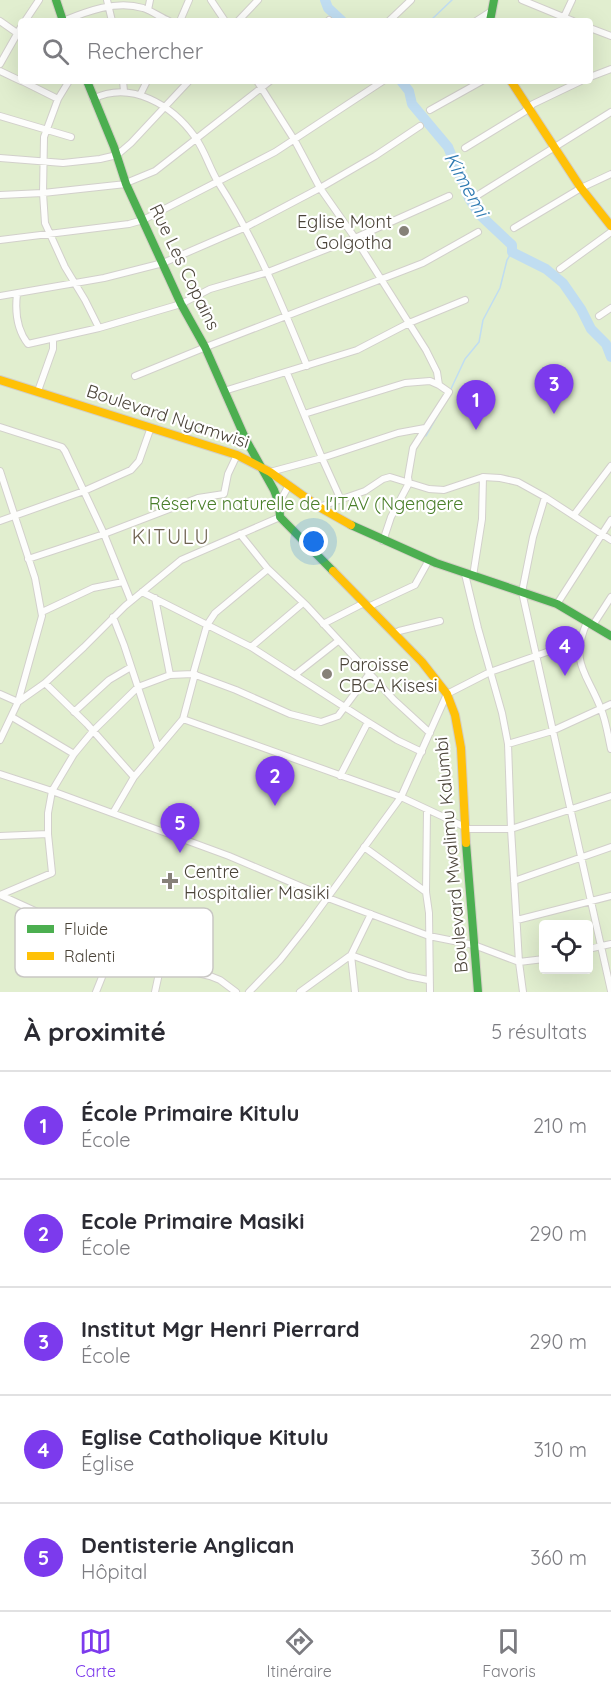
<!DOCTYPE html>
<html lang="fr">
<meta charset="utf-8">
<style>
:root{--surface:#fff;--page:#f7f7f7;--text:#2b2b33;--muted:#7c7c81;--line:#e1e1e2;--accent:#7c3aed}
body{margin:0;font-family:Quicksand,sans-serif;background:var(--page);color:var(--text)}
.controls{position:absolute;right:18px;bottom:18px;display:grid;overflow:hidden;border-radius:6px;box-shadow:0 6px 24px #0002}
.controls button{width:54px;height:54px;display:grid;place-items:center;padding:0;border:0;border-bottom:2px solid var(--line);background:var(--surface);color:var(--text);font:30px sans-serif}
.you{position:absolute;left:314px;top:542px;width:21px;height:21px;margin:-15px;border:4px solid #fff;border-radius:50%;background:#1a73e8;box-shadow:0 0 0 9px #1a73e833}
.badge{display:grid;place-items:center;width:39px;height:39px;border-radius:50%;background:var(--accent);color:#fff;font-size:20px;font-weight:700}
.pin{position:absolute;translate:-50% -50px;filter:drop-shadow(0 2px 3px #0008)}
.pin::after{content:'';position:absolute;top:32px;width:21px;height:18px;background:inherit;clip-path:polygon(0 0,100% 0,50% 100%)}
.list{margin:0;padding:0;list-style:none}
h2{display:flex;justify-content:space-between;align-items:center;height:78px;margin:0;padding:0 24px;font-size:26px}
h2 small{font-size:20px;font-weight:400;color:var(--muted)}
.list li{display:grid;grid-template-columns:39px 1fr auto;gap:18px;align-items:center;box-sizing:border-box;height:108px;padding:0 24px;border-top:2px solid var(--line)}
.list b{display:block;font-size:22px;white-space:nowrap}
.list p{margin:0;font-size:20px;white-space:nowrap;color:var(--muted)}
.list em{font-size:20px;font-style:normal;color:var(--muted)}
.icon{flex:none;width:33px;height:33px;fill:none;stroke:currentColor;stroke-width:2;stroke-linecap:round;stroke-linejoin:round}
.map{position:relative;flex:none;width:611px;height:992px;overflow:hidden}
.search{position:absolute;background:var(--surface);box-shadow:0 6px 24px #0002;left:18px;right:18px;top:18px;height:66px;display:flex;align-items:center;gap:15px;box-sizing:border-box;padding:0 21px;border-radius:6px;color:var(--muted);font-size:22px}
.sheet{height:618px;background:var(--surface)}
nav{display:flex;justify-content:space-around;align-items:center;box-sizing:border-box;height:84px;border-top:2px solid var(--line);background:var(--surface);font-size:16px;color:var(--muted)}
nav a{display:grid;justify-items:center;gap:3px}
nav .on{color:var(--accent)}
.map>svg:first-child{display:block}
</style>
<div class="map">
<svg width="611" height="992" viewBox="0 0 611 992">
<rect width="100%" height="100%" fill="#f4f2ee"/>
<path fill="#e1eecf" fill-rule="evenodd" d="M 0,0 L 611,0 L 611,992 L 0,992 ZM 21,21 L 590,21 L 590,81 L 21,81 ZM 544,924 L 588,924 L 588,969 L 544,969 Z"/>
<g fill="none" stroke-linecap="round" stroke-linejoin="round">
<path stroke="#c0ddf1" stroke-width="1.5" d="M 430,21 L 452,0
M 450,391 L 465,359 L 479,342 L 483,320 L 500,288 L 507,260 L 512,252
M 426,436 L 443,406"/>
<path stroke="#c0ddf1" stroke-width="10" d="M 325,0 L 328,8 L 342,21
M 401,81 L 409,91 L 412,104 L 448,147 L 469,198 L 479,214 L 512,245 L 512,252 L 546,269 L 563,283 L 581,309 L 591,329 L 606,344 L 611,357"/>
<g stroke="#d2d0cb" stroke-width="8">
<path id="street" d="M 107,0 L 112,21
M 211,0 L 225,21
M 522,0 L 573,21
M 148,10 L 150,0
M 564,17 L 572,0
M 0,21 L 17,33
M 25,21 L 39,0
M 63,21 C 88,11 116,0 143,8 C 152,11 160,17 169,21
M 180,21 L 189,0
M 238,21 L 258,0
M 328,21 L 329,20
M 389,21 L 411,0
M 476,21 L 490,12
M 590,28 L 611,36
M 0,64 L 21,27
M 0,71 L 21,81
M 590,77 L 611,69
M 22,81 L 58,99
M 69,81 L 58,99 L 44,137 L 43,193 L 45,223 L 65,267 L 85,300 L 99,328
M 123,81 L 124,91
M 257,81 L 295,141 L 320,188 L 355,238 L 426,350 L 437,372 L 439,385
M 140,95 L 147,81
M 93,99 C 131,80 172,105 195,137 C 205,151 209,167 218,182 C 256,241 281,302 307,366
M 430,110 L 482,81
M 0,116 L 71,137
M 465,148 L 524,112 L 533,104 L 581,81
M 0,158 L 63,163 L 100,159 L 117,155 L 131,143 L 189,81
M 126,183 L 155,171 L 270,81
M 0,195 L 43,193 L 126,184
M 478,195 L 611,112
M 514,228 L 581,188 L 611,174
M 0,240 L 129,224 L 143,220 L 275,152 L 383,81
M 560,269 L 611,232
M 17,294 C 15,311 17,330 28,344 L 99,328 L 181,304 L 210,289 L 268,272 L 355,238 L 449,196
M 0,296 L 104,278 L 163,263 L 246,227 L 320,188 L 375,156 L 420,126
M 599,316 L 611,308
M 287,373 L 322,458 L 341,500
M 135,376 L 206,347 L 423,263 L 478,232
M 38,391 L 53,349 L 53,339
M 224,391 L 357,350 L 409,323 L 465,300
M 304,414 L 405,383 L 430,381 L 439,385 L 449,392 L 413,448 L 408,477 L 409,483 L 391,517 L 383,541
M 0,427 L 62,447 L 65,451 L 104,534 L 131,601
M 0,471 L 35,578 L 42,616 L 18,702 L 0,740
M 270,472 L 322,458 L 398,433 L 425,428
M 545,497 L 533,537 L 522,592 L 611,991
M 279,503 L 289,485
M 319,507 L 365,491 L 383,479 L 390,477 L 429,489 L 444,490 L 483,477 L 500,478 L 518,482 L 545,497 L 611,540
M 574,515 L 611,466
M 0,521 L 84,491 L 131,470 L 139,461 L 151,427
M 240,534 L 268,569 L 307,606 L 394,700 L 430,733
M 28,559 L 104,534 L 198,498 L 224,494 L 228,474 L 237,455
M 465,574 L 478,628 L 502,713 L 508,744 L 511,829 L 519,962 L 523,992
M 473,576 L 482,519 L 483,477
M 142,592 L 251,647 L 368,722 L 397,740 L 422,752
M 155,598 L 170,675
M 557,604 L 611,520
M 368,607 L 415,585 L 429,560
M 42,612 L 93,588 L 123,582
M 113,617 L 124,645 L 158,748
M 587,622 C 569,664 587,672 601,709 C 606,721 608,736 611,749
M 323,624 L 364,603
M 593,625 L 611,597
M 394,634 L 399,631 L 440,621
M 251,647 L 303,603
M 193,674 L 207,625 L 215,613 L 268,569
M 296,674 L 338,641
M 45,683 L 87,724 L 134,777
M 0,694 L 18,702
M 18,702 L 45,683 L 84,647 L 125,606 L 181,560 L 280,517
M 74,712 L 109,680 L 131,667
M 12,717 L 74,754
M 183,719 L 401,797 L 465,827
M 508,744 L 552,731 L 611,704
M 0,774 L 52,791 L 229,856 L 328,898 L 429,936 L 474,945 L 519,962 L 544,959
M 340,776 L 368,722
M 427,810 L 426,892 L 429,913 L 430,992
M 113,813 L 134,777 L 183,719 L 195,674
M 465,829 L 511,829 L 611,796
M 0,836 L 48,834
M 364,847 L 426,892
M 514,881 L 611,847
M 0,895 L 52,873 L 48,834 L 48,813 L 52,791 L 74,754 L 93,731 L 138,687 L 170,675 L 193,674 L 236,690 L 290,714 L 321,722 L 338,716 L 370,673
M 0,895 L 114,947 L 161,964 L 210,976 L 220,980 L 236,992
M 517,920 L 611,896
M 588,949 L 611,944
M 351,955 L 408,976 L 428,980
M 351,955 L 355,992
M 96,992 L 114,947
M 155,992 L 161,964
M 249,992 L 280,960 L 306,927 L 401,797 L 447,694 L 490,672 L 581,640
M 300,992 L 351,955 L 371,914"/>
</g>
<g stroke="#d3cfc5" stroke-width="10">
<path id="fast" d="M 56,0 L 63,21
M 490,21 L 494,0
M 87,81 L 114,147 L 126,184 L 181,304 L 205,347 L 246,440 L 274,490 L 279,503 L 280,517 L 333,571
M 351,525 L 436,563 L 557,604 L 611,636
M 466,843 L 478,992"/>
</g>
<g stroke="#d3cfc5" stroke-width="10">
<path id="slow" d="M 511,81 L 581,188 L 611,226
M 0,380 L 237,455 L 270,472 L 319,507 L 351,525
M 333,571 L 422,662 L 447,694 L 455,715 L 461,748 L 466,843"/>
</g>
<use href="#street" stroke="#fdfdfc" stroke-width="6"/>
<use href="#fast" stroke="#4caf50" stroke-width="8"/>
<use href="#slow" stroke="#ffc107" stroke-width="8"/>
</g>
<g fill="#868178" stroke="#fff" stroke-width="2">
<circle cx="404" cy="231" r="6"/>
<circle cx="327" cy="674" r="6"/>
<path d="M167 872h6v6h6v6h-6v6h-6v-6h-6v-6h6z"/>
</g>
<g text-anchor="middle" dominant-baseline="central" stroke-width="4.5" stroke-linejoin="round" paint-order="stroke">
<g font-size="18" fill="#4b4439" stroke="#fff" text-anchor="start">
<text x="392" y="221" text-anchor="end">Eglise Mont<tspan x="392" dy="21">Golgotha</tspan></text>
<text x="339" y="664">Paroisse<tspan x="339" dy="21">CBCA Kisesi</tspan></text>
<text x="184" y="871">Centre<tspan x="184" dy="21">Hospitalier Masiki</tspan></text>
</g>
<g font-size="18" fill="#4b4439" stroke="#fff">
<text transform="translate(185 267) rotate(64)">Rue Les Copains</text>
<text transform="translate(168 416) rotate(18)">Boulevard Nyamwisi</text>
<text transform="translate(451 855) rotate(-95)">Boulevard Mwalimu Kalumbi</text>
</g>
<g font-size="18" fill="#4a7f2a" stroke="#fff">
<text x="306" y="503">Réserve naturelle de l'ITAV (Ngengere</text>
</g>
<g font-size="20" font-style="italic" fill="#2e7ab2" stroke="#fff">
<text transform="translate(467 184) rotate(61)">Kimemi</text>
</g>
<g font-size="20" letter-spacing="1.5" fill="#6e6250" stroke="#fff">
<text x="171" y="536">KITULU</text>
</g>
</g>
<rect x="15" y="908" width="198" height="69" rx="9" fill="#fff" stroke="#c9c7c4" stroke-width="1.5"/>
<rect x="27" y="925" width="27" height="8" fill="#4caf50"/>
<rect x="27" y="952" width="27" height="8" fill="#ffc107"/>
<g font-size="16" fill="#4b4439">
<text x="64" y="935">Fluide</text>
<text x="64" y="962">Ralenti</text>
</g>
</svg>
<div class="controls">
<button><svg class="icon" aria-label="locate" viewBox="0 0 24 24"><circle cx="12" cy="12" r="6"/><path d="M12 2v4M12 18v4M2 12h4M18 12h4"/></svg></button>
</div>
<div class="you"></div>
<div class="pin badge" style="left:476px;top:430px">1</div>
<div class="pin badge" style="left:275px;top:806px">2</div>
<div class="pin badge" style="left:554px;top:414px">3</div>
<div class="pin badge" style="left:565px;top:676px">4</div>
<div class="pin badge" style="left:180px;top:853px">5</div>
<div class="search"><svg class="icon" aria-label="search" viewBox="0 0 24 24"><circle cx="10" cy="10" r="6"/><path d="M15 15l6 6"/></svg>Rechercher</div>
</div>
<section class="sheet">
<h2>À proximité<small>5 résultats</small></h2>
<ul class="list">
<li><span class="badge">1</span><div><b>École Primaire Kitulu</b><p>École</p></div><em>210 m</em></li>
<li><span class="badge">2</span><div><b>Ecole Primaire Masiki</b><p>École</p></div><em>290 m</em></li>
<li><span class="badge">3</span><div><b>Institut Mgr Henri Pierrard</b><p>École</p></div><em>290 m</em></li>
<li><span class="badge">4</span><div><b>Eglise Catholique Kitulu</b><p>Église</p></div><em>310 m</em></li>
<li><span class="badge">5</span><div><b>Dentisterie Anglican</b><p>Hôpital</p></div><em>360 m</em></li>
</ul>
</section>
<nav>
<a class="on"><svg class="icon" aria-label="map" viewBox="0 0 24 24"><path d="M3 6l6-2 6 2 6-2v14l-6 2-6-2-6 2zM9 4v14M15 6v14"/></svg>Carte</a>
<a><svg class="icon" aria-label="directions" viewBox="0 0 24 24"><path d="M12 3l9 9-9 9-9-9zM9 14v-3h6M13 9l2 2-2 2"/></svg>Itinéraire</a>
<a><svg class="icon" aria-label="saved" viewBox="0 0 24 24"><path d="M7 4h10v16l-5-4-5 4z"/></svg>Favoris</a>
</nav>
